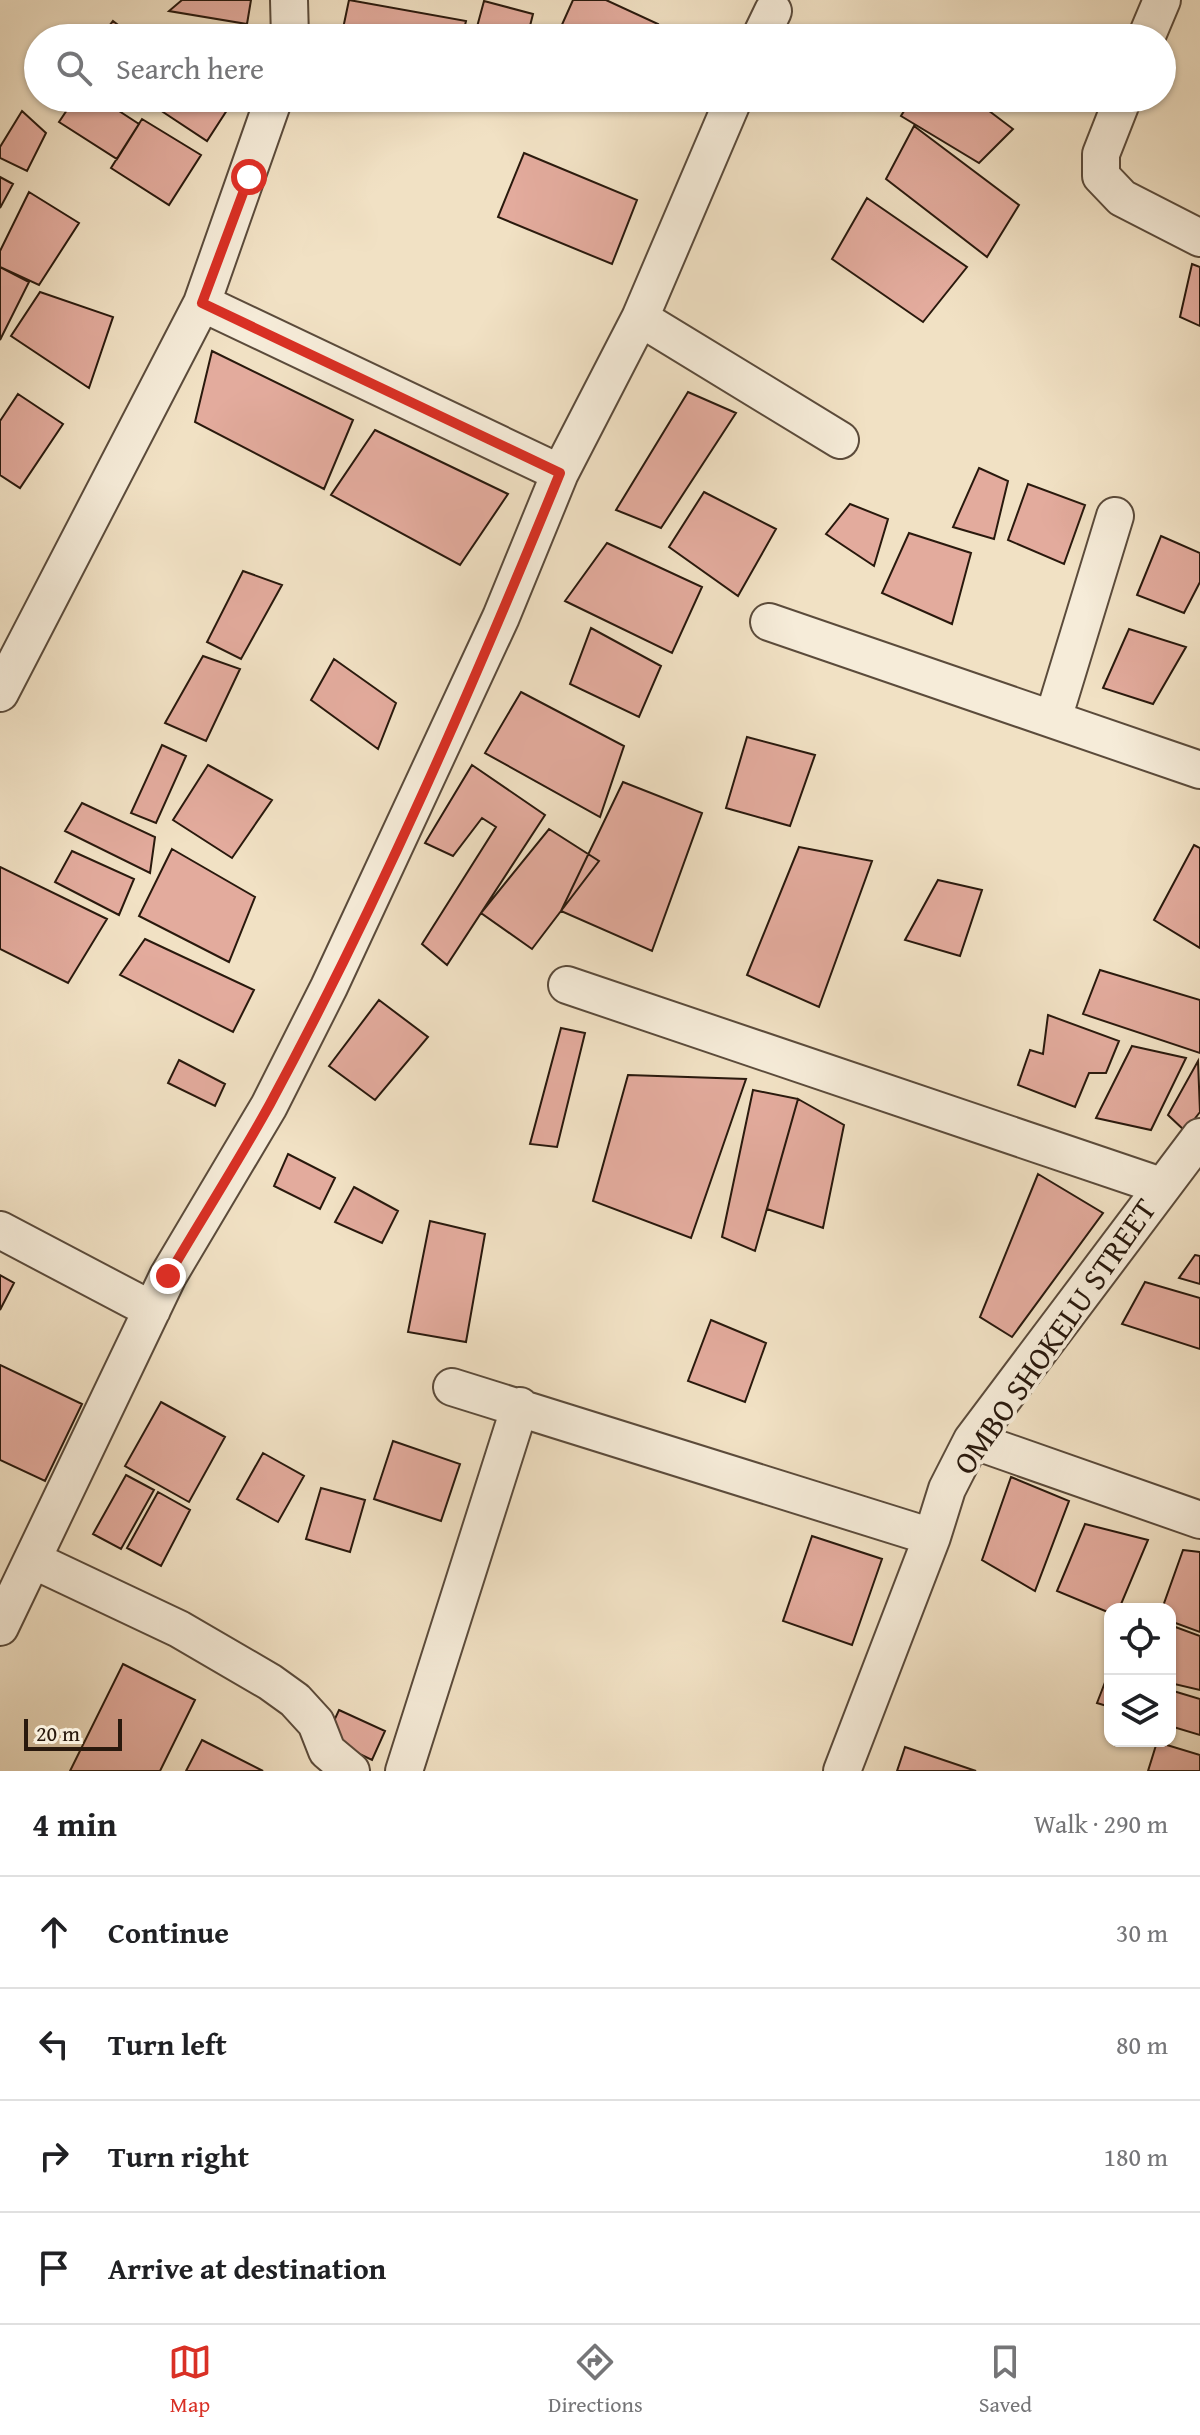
<!DOCTYPE html>
<meta charset="utf-8">
<style>
:root{--surface:#fff;--page:#f6f6f6;--text:#202124;--muted:#757577;--line:#e0e0e0;--accent:#d93025}
body{margin:0;font-family:"Gentium Book Plus",serif;background:var(--page);color:var(--text)}
.controls{position:absolute;right:24px;bottom:24px;display:grid;overflow:hidden;border-radius:16px;box-shadow:0 2px 6px #0004}
.controls button{width:72px;height:72px;display:grid;place-items:center;padding:0;border:0;border-bottom:2px solid var(--line);background:var(--surface);color:var(--text);font:40px sans-serif}
.scale{position:absolute;left:24px;bottom:20px;width:98px;box-sizing:border-box;padding-left:8px;border:4px solid #29190d;border-top:0;font-size:22px;line-height:28px;white-space:nowrap;color:#29190d;-webkit-text-stroke:6px #f6ecd9;paint-order:stroke}
.stop{position:absolute;width:24px;height:24px;margin:-18px;border:6px solid #d93025;border-radius:50%;background:#fff}
.stop.end{background:#d93025;border-color:#fff;box-shadow:0 2px 8px #0008}
.list{margin:0;padding:0;list-style:none}
h2{display:flex;justify-content:space-between;align-items:center;height:104px;margin:0;padding:0 32px;font-size:34px}
h2 small{font-size:26px;font-weight:400;color:var(--muted)}
.list li{display:grid;grid-template-columns:52px 1fr auto;gap:24px;align-items:center;box-sizing:border-box;height:112px;padding:0 32px;border-top:2px solid var(--line)}
.list b{display:block;font-size:30px;white-space:nowrap}
.list em{font-size:26px;font-style:normal;color:var(--muted)}
.icon{flex:none;width:44px;height:44px;fill:none;stroke:currentColor;stroke-width:2;stroke-linecap:round;stroke-linejoin:round}
.map{position:relative;flex:none;width:1200px;height:1771px;overflow:hidden}
.search{position:absolute;background:var(--surface);box-shadow:0 2px 6px #0004;left:24px;right:24px;top:24px;height:88px;display:flex;align-items:center;gap:20px;box-sizing:border-box;padding:0 28px;border-radius:44px;color:var(--muted);font-size:30px}
.sheet{height:552px;background:var(--surface)}
nav{display:flex;justify-content:space-around;align-items:center;box-sizing:border-box;height:112px;border-top:2px solid var(--line);background:var(--surface);font-size:22px;color:var(--muted)}
nav a{display:grid;justify-items:center;gap:4px}
nav .on{color:var(--accent)}
.map>svg:first-child{display:block}
</style>
<div class="map">
<svg width="1200" height="1771" viewBox="0 0 1200 1771">
<rect width="100%" height="100%" fill="#f1e1c4"/>
<filter id="stains"><feTurbulence type="fractalNoise" baseFrequency=".0025" numOctaves="4"/><feColorMatrix values="0 0 0 0 .2 0 0 0 0 .09 0 0 0 0 .02 0 0 0 .5 -.17"/></filter>
<radialGradient id="worn" r=".72"><stop offset=".6" stop-color="#630" stop-opacity="0"/><stop offset="1" stop-color="#630" stop-opacity=".3"/></radialGradient>
<path fill="#e3ab9d" stroke="#29190d" stroke-width="2" d="M 182,0 L 251,0 L 247,24 L 169,11 Z
M 349,0 L 466,21 L 462,38 L 341,38 Z
M 573,0 L 606,0 L 658,24 L 652,38 L 556,38 Z
M 484,1 L 533,14 L 527,38 L 474,38 Z
M 113,21 L 135,38 L 100,38 Z
M 75,98 L 99,98 L 139,124 L 117,159 L 59,122 Z
M 168,98 L 215,98 L 229,107 L 207,141 L 160,110 Z
M 912,98 L 972,98 L 1013,129 L 979,163 L 901,116 Z
M 22,111 L 46,133 L 27,171 L 0,158 L 0,147 Z
M 142,119 L 201,155 L 169,205 L 111,168 Z
M 914,126 L 1019,205 L 987,257 L 886,179 Z
M 524,153 L 637,200 L 612,264 L 498,217 Z
M 0,177 L 13,184 L 0,208 Z
M 29,192 L 79,223 L 39,285 L 0,267 L 0,251 Z
M 867,198 L 967,267 L 923,322 L 832,259 Z
M 1192,264 L 1200,267 L 1200,326 L 1180,317 Z
M 0,267 L 29,282 L 0,340 Z
M 40,292 L 113,317 L 89,388 L 11,336 Z
M 212,351 L 353,420 L 324,489 L 195,422 Z
M 688,392 L 736,413 L 661,528 L 616,510 Z
M 18,394 L 63,424 L 20,488 L 0,475 L 0,421 Z
M 375,430 L 508,494 L 460,565 L 331,495 Z
M 979,468 L 1008,481 L 994,539 L 953,527 Z
M 1028,484 L 1085,505 L 1064,564 L 1008,540 Z
M 704,492 L 776,529 L 738,596 L 669,547 Z
M 850,504 L 888,519 L 874,566 L 826,534 Z
M 909,533 L 971,553 L 952,624 L 882,593 Z
M 1161,536 L 1200,553 L 1200,582 L 1184,613 L 1137,595 Z
M 607,543 L 702,587 L 672,653 L 565,601 Z
M 243,571 L 282,585 L 241,659 L 207,642 Z
M 591,628 L 661,666 L 639,717 L 570,684 Z
M 1129,629 L 1186,647 L 1153,704 L 1103,688 Z
M 203,656 L 240,669 L 206,741 L 165,723 Z
M 334,659 L 396,703 L 378,749 L 311,700 Z
M 521,692 L 624,746 L 600,817 L 485,753 Z
M 747,737 L 815,755 L 790,826 L 726,808 Z
M 162,745 L 186,756 L 156,823 L 131,813 Z
M 208,765 L 272,800 L 232,858 L 173,820 Z
M 472,765 L 545,815 L 447,965 L 422,944 L 496,827 L 482,818 L 453,856 L 425,843 Z
M 623,782 L 702,813 L 652,951 L 561,911 Z
M 82,803 L 155,837 L 150,873 L 65,831 Z
M 549,829 L 599,861 L 532,949 L 481,913 Z
M 1194,845 L 1200,848 L 1200,948 L 1154,920 Z
M 799,847 L 872,861 L 819,1007 L 747,975 Z
M 172,849 L 255,897 L 229,962 L 139,916 Z
M 72,851 L 134,879 L 119,915 L 55,882 Z
M 0,867 L 107,919 L 68,983 L 0,949 Z
M 938,880 L 982,890 L 960,956 L 905,940 Z
M 145,939 L 254,990 L 233,1032 L 120,975 Z
M 1100,970 L 1200,1000 L 1200,1053 L 1083,1014 Z
M 379,1000 L 428,1037 L 375,1100 L 329,1066 Z
M 1048,1015 L 1119,1041 L 1106,1073 L 1089,1073 L 1075,1107 L 1018,1085 L 1030,1050 L 1043,1054 Z
M 561,1028 L 585,1033 L 557,1147 L 530,1144 Z
M 1132,1046 L 1186,1058 L 1151,1130 L 1096,1118 Z
M 179,1060 L 225,1084 L 215,1106 L 168,1083 Z
M 1198,1061 L 1200,1112 L 1185,1131 L 1168,1115 Z
M 628,1075 L 746,1079 L 691,1238 L 593,1201 Z
M 753,1090 L 798,1099 L 755,1251 L 722,1237 Z
M 798,1099 L 844,1125 L 823,1228 L 767,1209 Z
M 288,1154 L 335,1178 L 320,1209 L 274,1186 Z
M 1038,1174 L 1103,1213 L 1012,1337 L 980,1317 Z
M 354,1187 L 398,1211 L 382,1243 L 335,1222 Z
M 430,1221 L 485,1234 L 466,1342 L 408,1332 Z
M 1195,1255 L 1200,1256 L 1200,1284 L 1179,1278 Z
M 0,1275 L 14,1283 L 0,1310 Z
M 1145,1282 L 1200,1298 L 1200,1349 L 1122,1324 Z
M 711,1320 L 766,1343 L 745,1402 L 688,1381 Z
M 0,1365 L 82,1404 L 45,1481 L 0,1460 Z
M 161,1402 L 225,1437 L 189,1502 L 125,1466 Z
M 393,1441 L 460,1464 L 441,1521 L 374,1499 Z
M 263,1453 L 304,1476 L 278,1522 L 237,1499 Z
M 126,1475 L 154,1490 L 121,1549 L 93,1534 Z
M 1011,1477 L 1069,1501 L 1035,1591 L 982,1560 Z
M 321,1488 L 365,1500 L 350,1552 L 306,1539 Z
M 158,1492 L 190,1510 L 161,1566 L 127,1548 Z
M 1085,1524 L 1148,1540 L 1119,1609 L 1110,1609 L 1110,1613 L 1057,1591 Z
M 812,1536 L 882,1559 L 852,1645 L 783,1621 Z
M 1183,1550 L 1200,1552 L 1200,1632 L 1170,1621 L 1170,1609 L 1162,1609 Z
M 1170,1625 L 1200,1636 L 1200,1690 L 1170,1683 Z
M 123,1664 L 195,1700 L 160,1771 L 70,1771 Z
M 1109,1672 L 1110,1672 L 1110,1707 L 1097,1703 Z
M 1170,1690 L 1200,1699 L 1200,1735 L 1170,1726 Z
M 339,1710 L 385,1731 L 372,1760 L 326,1738 Z
M 202,1740 L 263,1771 L 186,1771 Z
M 1157,1742 L 1200,1755 L 1200,1771 L 1148,1771 Z
M 905,1747 L 976,1771 L 897,1771 Z"/>
<g fill="none" stroke-linecap="round" stroke-linejoin="round">
<g stroke="#5b4b3b" stroke-width="40">
<path id="minor" d="M 289,0 L 290,38
M 760,38 L 773,11
M 1146,38 L 1162,0
M 1123,98 L 1101,154 L 1101,176 L 1122,198 L 1200,238
M 202,303 L 560,473
M 640,318 L 840,440
M 769,622 L 1200,770
M 0,693 L 202,303 L 274,98
M 1053,719 L 1115,516
M 567,985 L 1161,1186
M 0,1230 L 152,1310
M 452,1387 L 932,1537
M 972,1440 L 1200,1520
M 33,1560 L 179,1629 L 270,1682 L 295,1700 L 316,1723 L 327,1751 L 351,1771
M 0,1627 L 168,1276 L 269,1106 L 329,987 L 501,617 L 560,473 L 640,318 L 734,98
M 404,1771 L 520,1406
M 842,1771 L 932,1537 L 947,1489 L 972,1440 L 1200,1137"/>
</g>
<use href="#minor" stroke="#f6ecd9" stroke-width="36"/>
</g>
<g fill="none" stroke-linecap="round" stroke-linejoin="round">
<path stroke="#d93025" stroke-width="10" d="M 168,1276 C 202,1218 238,1162 270,1104 C 379,902 473,686 560,473 L 202,303 L 249,177"/>
</g>
<g text-anchor="middle" dominant-baseline="central" stroke-width="8" stroke-linejoin="round" paint-order="stroke">
<g font-size="32" fill="#29190d" stroke="#f6ecd9">
<text transform="translate(1054 1336) rotate(-55)">OMBO SHOKELU STREET</text>
</g>
</g>
<rect width="100%" height="100%" filter="url(#stains)"/>
<rect width="100%" height="100%" fill="url(#worn)"/>
</svg>
<div class="controls">
<button><svg class="icon" aria-label="locate" viewBox="0 0 24 24"><circle cx="12" cy="12" r="6"/><path d="M12 2v4M12 18v4M2 12h4M18 12h4"/></svg></button>
<button><svg class="icon" aria-label="layers" viewBox="0 0 24 24"><path d="M12 4l9 5-9 5-9-5zM3 14l9 5 9-5"/></svg></button>
</div>
<div class="scale">20 m</div>
<div class="stop" style="left:249px;top:177px"></div>
<div class="stop end" style="left:168px;top:1276px"></div>
<div class="search"><svg class="icon" aria-label="search" viewBox="0 0 24 24"><circle cx="10" cy="10" r="6"/><path d="M15 15l6 6"/></svg>Search here</div>
</div>
<section class="sheet">
<h2>4 min<small>Walk · 290 m</small></h2>
<ul class="list">
<li><svg class="icon" aria-label="ahead" viewBox="0 0 24 24"><path d="M12 20V5M6 11l6-6 6 6"/></svg><div><b>Continue</b></div><em>30 m</em></li>
<li><svg class="icon" aria-label="left" viewBox="0 0 24 24"><path d="M17 20v-9H6M10 6l-5 5 5 5"/></svg><div><b>Turn left</b></div><em>80 m</em></li>
<li><svg class="icon" aria-label="right" viewBox="0 0 24 24"><path d="M7 20v-9h11M14 6l5 5-5 5"/></svg><div><b>Turn right</b></div><em>180 m</em></li>
<li><svg class="icon" aria-label="arrive" viewBox="0 0 24 24"><path d="M6 21V4h12l-3 4 3 4H6"/></svg><div><b>Arrive at destination</b></div></li>
</ul>
</section>
<nav>
<a class="on"><svg class="icon" aria-label="map" viewBox="0 0 24 24"><path d="M3 6l6-2 6 2 6-2v14l-6 2-6-2-6 2zM9 4v14M15 6v14"/></svg>Map</a>
<a><svg class="icon" aria-label="directions" viewBox="0 0 24 24"><path d="M12 3l9 9-9 9-9-9zM9 14v-3h6M13 9l2 2-2 2"/></svg>Directions</a>
<a><svg class="icon" aria-label="saved" viewBox="0 0 24 24"><path d="M7 4h10v16l-5-4-5 4z"/></svg>Saved</a>
</nav>
